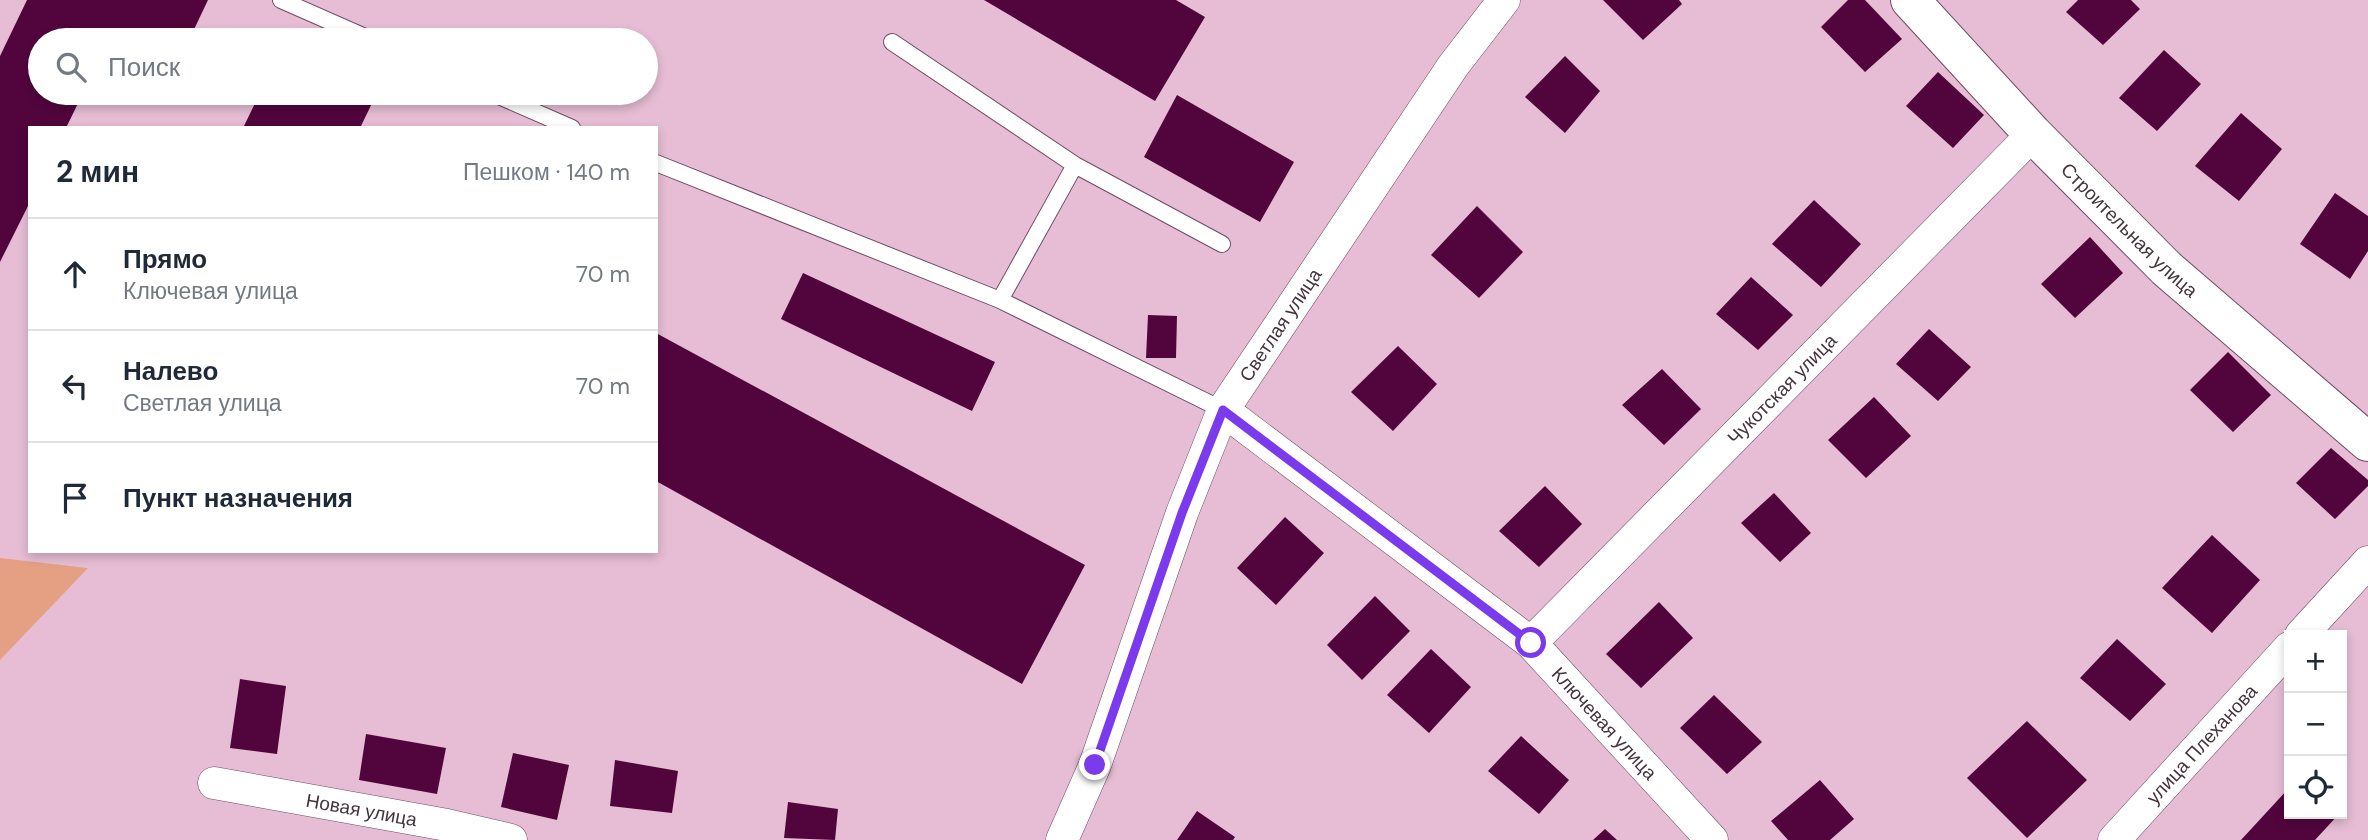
<!DOCTYPE html>
<html lang="ru">
<meta charset="utf-8">
<style>
:root{--surface:#fff;--page:#f6f6f7;--text:#1f2937;--muted:#747a83;--line:#e0e1e3}
body{margin:0;font-family:"DM Sans",sans-serif;background:var(--page);color:var(--text)}
.controls{position:absolute;right:21px;bottom:21px;display:grid;overflow:hidden;border-radius:0px;box-shadow:0 4px 10px #0003}
.controls button{width:63px;height:63px;display:grid;place-items:center;padding:0;border:0;border-bottom:2px solid var(--line);background:var(--surface);color:var(--text);font:35px sans-serif}
.stop{position:absolute;width:21px;height:21px;margin:-16px;border:5px solid #7c3aed;border-radius:50%;background:#fff}
.stop.end{background:#7c3aed;border-color:#fff;box-shadow:0 2px 7px #0008}
.list{margin:0;padding:0;list-style:none}
h2{display:flex;justify-content:space-between;align-items:center;height:91px;margin:0;padding:0 28px;font-size:30px}
h2 small{font-size:23px;font-weight:400;color:var(--muted)}
.list li{display:grid;grid-template-columns:46px 1fr auto;gap:21px;align-items:center;box-sizing:border-box;height:112px;padding:0 28px;border-top:2px solid var(--line)}
.list b{display:block;font-size:26px;white-space:nowrap}
.list p{margin:0;font-size:23px;white-space:nowrap;color:var(--muted)}
.list em{font-size:23px;font-style:normal;color:var(--muted)}
.icon{flex:none;width:38px;height:38px;fill:none;stroke:currentColor;stroke-width:2;stroke-linecap:round;stroke-linejoin:round}
.map{position:relative;flex:none;width:2368px;height:840px;overflow:hidden}
.search{position:absolute;background:var(--surface);box-shadow:0 4px 10px #0003;left:28px;top:28px;width:630px;height:77px;display:flex;align-items:center;gap:18px;box-sizing:border-box;padding:0 24px;border-radius:38px;color:var(--muted);font-size:26px}
.panel{position:absolute;background:var(--surface);box-shadow:0 4px 10px #0003;left:28px;top:126px;width:630px;height:427px;border-radius:0px}
.map>svg:first-child{display:block}
</style>
<div class="map">
<svg width="2368" height="840" viewBox="0 0 2368 840">
<rect width="100%" height="100%" fill="#e6bdd4"/>
<path fill="#e5a084" d="M 0,558 L 88,568 L 0,660 Z"/>
<path fill="#52053d" d="M 27,0 L 208,0 L 189,40 L 126,40 L 112,34 L 109,40 L 40,40 L 40,93 L 83,93 L 66,128 L 30,128 L 30,202 L 0,262 L 0,56 Z
M 984,0 L 1176,0 L 1205,17 L 1155,101 Z
M 1603,0 L 1679,0 L 1682,4 L 1643,40 Z
M 1848,0 L 1865,0 L 1902,39 L 1865,72 L 1821,27 Z
M 2078,0 L 2131,0 L 2140,9 L 2103,45 L 2066,12 Z
M 2164,50 L 2201,84 L 2157,131 L 2119,98 Z
M 1565,56 L 1600,91 L 1565,133 L 1525,97 Z
M 1938,72 L 1984,115 L 1953,148 L 1906,106 Z
M 260,93 L 377,93 L 360,128 L 243,128 Z
M 1177,95 L 1294,162 L 1260,222 L 1144,157 Z
M 2241,113 L 2282,149 L 2239,201 L 2195,166 Z
M 2335,193 L 2368,216 L 2368,251 L 2350,279 L 2300,244 Z
M 1814,200 L 1861,244 L 1821,287 L 1772,244 Z
M 1477,206 L 1523,252 L 1479,298 L 1431,255 Z
M 2090,237 L 2123,273 L 2075,318 L 2041,284 Z
M 803,273 L 995,362 L 972,411 L 781,319 Z
M 1751,277 L 1793,315 L 1758,350 L 1716,314 Z
M 1148,315 L 1177,316 L 1176,358 L 1146,358 Z
M 1929,329 L 1971,367 L 1938,401 L 1896,364 Z
M 656,333 L 1085,565 L 1022,684 L 656,481 Z
M 1398,346 L 1437,384 L 1393,431 L 1351,392 Z
M 2228,352 L 2271,395 L 2233,432 L 2190,390 Z
M 1662,369 L 1701,409 L 1664,445 L 1622,405 Z
M 1874,397 L 1911,436 L 1866,478 L 1828,440 Z
M 2331,448 L 2368,480 L 2368,486 L 2335,519 L 2296,483 Z
M 1545,486 L 1582,524 L 1539,567 L 1499,531 Z
M 1774,493 L 1811,533 L 1780,562 L 1741,523 Z
M 1285,517 L 1324,553 L 1276,605 L 1237,568 Z
M 2212,535 L 2260,580 L 2212,633 L 2162,588 Z
M 1375,596 L 1410,631 L 1362,680 L 1327,645 Z
M 1659,602 L 1693,638 L 1641,688 L 1606,654 Z
M 2117,639 L 2166,684 L 2130,721 L 2080,678 Z
M 1431,649 L 1471,687 L 1429,733 L 1387,695 Z
M 240,679 L 286,686 L 277,754 L 230,748 Z
M 1714,695 L 1762,742 L 1727,774 L 1680,728 Z
M 2027,721 L 2087,780 L 2027,838 L 1967,778 Z
M 366,734 L 446,748 L 437,794 L 359,780 Z
M 1521,736 L 1569,780 L 1539,814 L 1488,771 Z
M 513,753 L 569,765 L 557,820 L 501,807 Z
M 615,760 L 678,771 L 672,813 L 610,806 Z
M 1820,780 L 1854,819 L 1830,840 L 1788,840 L 1771,821 Z
M 2289,788 L 2289,814 L 2339,814 L 2315,840 L 2241,840 Z
M 788,802 L 838,809 L 835,840 L 784,838 Z
M 1197,811 L 1235,837 L 1233,840 L 1177,840 Z
M 1605,829 L 1617,840 L 1593,840 Z"/>
<g fill="none" stroke-linecap="round" stroke-linejoin="round">
<g stroke="#6f4c61" stroke-width="18">
<path id="service" d="M 281,0 L 372,40
M 892,42 L 1075,165 L 1222,244
M 492,93 L 572,128
M 656,163 L 1000,300 L 1223,410
M 1000,300 L 1075,165"/>
</g>
<g stroke="#6f4c61" stroke-width="33">
<g id="minor">
<path id="s1" d="M 1223,410 L 1531,643 L 1712,840"/>
<path d="M 2301,635 L 2368,562"/>
<path id="s2" d="M 1531,643 L 2033,134"/>
<path id="s3" d="M 214,783 L 447,825 L 511,840"/>
<path id="s4" d="M 1062,840 L 1095,765 L 1182,513 L 1223,410 L 1453,66 L 1504,0"/>
<path id="s5" d="M 2114,840 L 2289,648"/>
</g>
</g>
<g stroke="#6f4c61" stroke-width="40">
<g id="tertiary">
<path id="s6" d="M 1910,0 L 2033,134 L 2166,268 L 2368,442"/>
</g>
</g>
<use href="#service" stroke="#fff" stroke-width="16"/>
<use href="#minor" stroke="#fff" stroke-width="32"/>
<use href="#tertiary" stroke="#fff" stroke-width="38"/>
</g>
<g fill="none" stroke-linecap="round" stroke-linejoin="round">
<path stroke="#7c3aed" stroke-width="9" d="M 1095,765 L 1182,513 L 1223,410 L 1531,643"/>
</g>
<g text-anchor="middle" dominant-baseline="central" stroke-width="7" stroke-linejoin="round" paint-order="stroke">
<g font-size="19" fill="#45343e" stroke="#f4c9e2">
<text stroke="none"><textPath href="#s6" startOffset="318">Строительная улица</textPath></text>
<text stroke="none"><textPath href="#s4" startOffset="562">Светлая улица</textPath></text>
<text stroke="none"><textPath href="#s2" startOffset="357">Чукотская улица</textPath></text>
<text stroke="none"><textPath href="#s1" startOffset="495">Ключевая улица</textPath></text>
<text stroke="none"><textPath href="#s5" startOffset="130">улица Плеханова</textPath></text>
<text stroke="none"><textPath href="#s3" startOffset="150">Новая улица</textPath></text>
</g>
</g>
</svg>
<div class="controls">
<button>+</button>
<button>−</button>
<button><svg class="icon" aria-label="locate" viewBox="0 0 24 24"><circle cx="12" cy="12" r="6"/><path d="M12 2v4M12 18v4M2 12h4M18 12h4"/></svg></button>
</div>
<div class="stop" style="left:1531px;top:643px"></div>
<div class="stop end" style="left:1095px;top:765px"></div>
<div class="search"><svg class="icon" aria-label="search" viewBox="0 0 24 24"><circle cx="10" cy="10" r="6"/><path d="M15 15l6 6"/></svg>Поиск</div>
<section class="panel">
<h2>2 мин<small>Пешком · 140 m</small></h2>
<ul class="list">
<li><svg class="icon" aria-label="ahead" viewBox="0 0 24 24"><path d="M12 20V5M6 11l6-6 6 6"/></svg><div><b>Прямо</b><p>Ключевая улица</p></div><em>70 m</em></li>
<li><svg class="icon" aria-label="left" viewBox="0 0 24 24"><path d="M17 20v-9H6M10 6l-5 5 5 5"/></svg><div><b>Налево</b><p>Светлая улица</p></div><em>70 m</em></li>
<li><svg class="icon" aria-label="arrive" viewBox="0 0 24 24"><path d="M6 21V4h12l-3 4 3 4H6"/></svg><div><b>Пункт назначения</b></div></li>
</ul>
</section>
</div>
